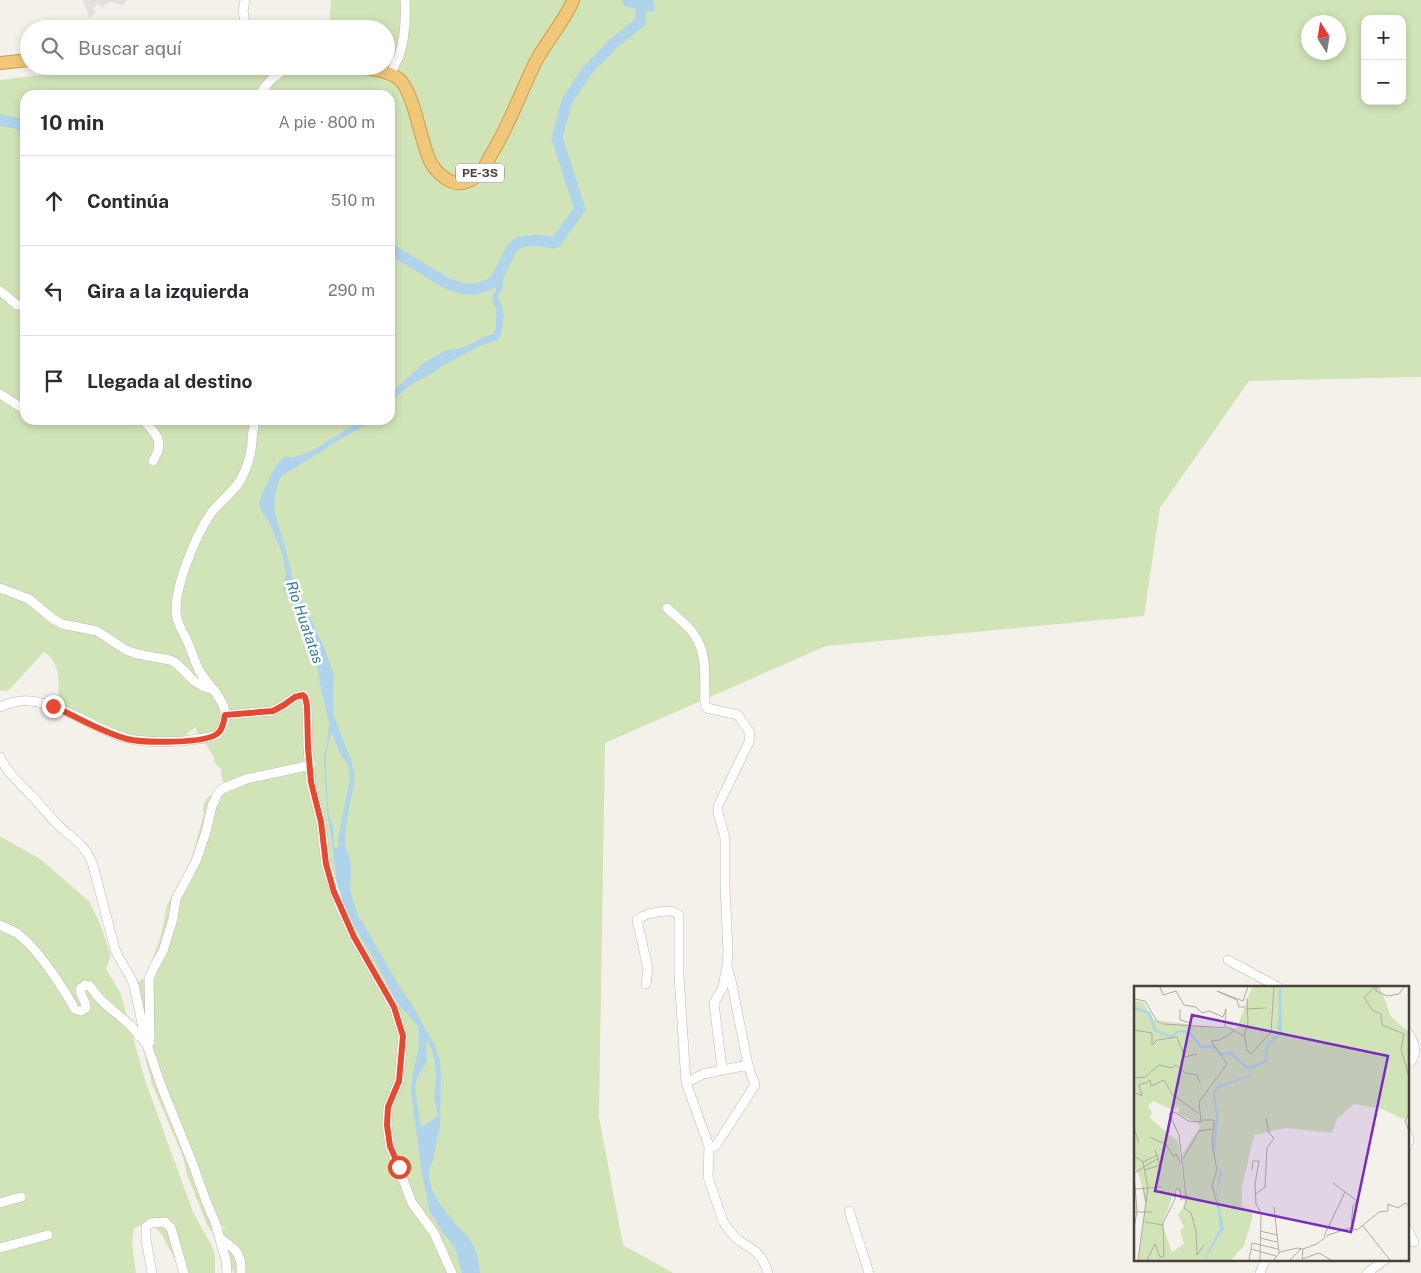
<!DOCTYPE html>
<html lang="es">
<meta charset="utf-8">
<style>
:root{--surface:#fff;--page:#f7f7f7;--text:#2b2b33;--muted:#7c7c81;--line:#e1e1e2}
body{margin:0;font-family:"Public Sans",sans-serif;background:var(--page);color:var(--text)}
.controls{position:absolute;right:15px;top:15px;display:grid;overflow:hidden;border-radius:10px;box-shadow:0 2px 8px #0003}
.controls button{width:45px;height:45px;display:grid;place-items:center;padding:0;border:0;border-bottom:1px solid var(--line);background:var(--surface);color:var(--text);font:25px sans-serif}
.compass{position:absolute;left:1301px;top:15px;width:45px;height:45px;border-radius:50%;background:var(--surface);box-shadow:0 2px 8px #0003;rotate:348deg}
.stop{position:absolute;width:15px;height:15px;margin:-11px;border:4px solid #e64930;border-radius:50%;background:#fff}
.stop.end{background:#e64930;border-color:#fff;box-shadow:0 1px 5px #0008}
.list{margin:0;padding:0;list-style:none}
h2{display:flex;justify-content:space-between;align-items:center;height:65px;margin:0;padding:0 20px;font-size:21px}
h2 small{font-size:16px;font-weight:400;color:var(--muted)}
.list li{display:grid;grid-template-columns:32px 1fr auto;gap:15px;align-items:center;box-sizing:border-box;height:90px;padding:0 20px;border-top:1px solid var(--line)}
.list b{display:block;font-size:19px;white-space:nowrap}
.list em{font-size:16px;font-style:normal;color:var(--muted)}
.icon{flex:none;width:28px;height:28px;fill:none;stroke:currentColor;stroke-width:2;stroke-linecap:round;stroke-linejoin:round}
.map{position:relative;flex:none;width:1421px;height:1273px;overflow:hidden}
.search{position:absolute;background:var(--surface);box-shadow:0 2px 8px #0003;left:20px;top:20px;width:375px;height:55px;display:flex;align-items:center;gap:12px;box-sizing:border-box;padding:0 18px;border-radius:28px;color:var(--muted);font-size:19px}
.panel{position:absolute;background:var(--surface);box-shadow:0 2px 8px #0003;left:20px;top:90px;width:375px;height:335px;border-radius:15px}
.map>svg:first-child{display:block}
</style>
<div class="map">
<svg width="1421" height="1273" viewBox="0 0 1421 1273">
<rect width="100%" height="100%" fill="#f4f1eb"/>
<path fill="#d1e4b8" fill-rule="evenodd" d="M 331,0 L 1421,0 L 1421,377 L 1249,381 L 1160,508 L 1144,616 L 826,646 L 605,743 L 599,1117 L 623,1245 L 673,1273 L 234,1273 L 223,1251 L 217,1247 L 213,1234 L 219,1229 L 222,1229 L 225,1228 L 218,1223 L 213,1231 L 211,1231 L 208,1227 L 187,1175 L 183,1157 L 152,1084 L 146,1061 L 134,984 L 144,978 L 151,964 L 161,935 L 167,905 L 190,864 L 204,813 C 202,808 204,800 209,796 L 214,796 L 225,785 L 222,779 L 221,769 L 214,762 L 214,757 L 205,743 L 202,743 L 198,739 L 196,727 L 180,739 L 134,742 L 58,706 C 58,688 63,663 44,652 L 8,691 L 0,690 L 0,80 L 115,66 L 386,66 L 386,29 L 318,29 L 329,25 ZM 1365,19 L 1402,19 L 1402,101 L 1365,101 ZM 1308,22 L 1338,22 L 1338,52 L 1308,52 ZM 25,95 L 390,95 L 390,420 L 25,420 Z
M 0,836 L 40,859 L 89,901 L 100,924 L 111,955 L 106,969 L 120,992 L 146,1083 L 193,1212 L 212,1246 L 215,1255 L 215,1273 L 182,1273 L 162,1235 L 152,1224 L 143,1224 L 134,1229 L 132,1243 L 136,1273 L 0,1273 Z"/>
<path fill="#e3e1df" d="M 83,0 L 127,0 L 123,5 L 110,2 L 106,4 L 102,8 L 97,4 L 93,9 L 96,12 L 89,18 Z"/>
<path fill="#aed3ea" fill-rule="evenodd" d="M 622,0 L 654,0 L 655,12 L 624,6 Z
M 503,276 L 503,289 L 497,297 L 501,303 L 504,316 L 501,335 L 497,340 L 480,346 L 442,366 L 431,374 L 412,384 L 390,402 L 390,394 L 424,363 L 444,351 L 465,347 L 484,337 L 494,334 L 496,327 L 496,309 L 492,299 L 493,295 L 496,291 L 496,281 Z
M 361,420 L 375,420 L 339,440 L 282,476 L 279,480 L 275,496 L 274,510 L 287,554 L 293,582 L 325,649 L 334,675 L 333,713 L 352,763 L 354,773 L 354,784 L 345,830 L 345,847 L 350,856 L 351,868 L 350,890 L 358,916 L 363,923 L 396,981 L 411,1003 L 435,1046 L 440,1060 L 441,1077 L 440,1125 L 433,1160 L 429,1168 L 429,1177 L 432,1190 L 438,1201 L 457,1226 L 468,1236 L 475,1249 L 478,1257 L 480,1273 L 462,1273 L 456,1250 L 438,1225 L 429,1210 L 421,1167 L 411,1091 L 413,1074 L 419,1046 L 418,1026 L 398,1004 L 376,962 L 345,910 L 337,884 L 332,844 L 327,812 L 325,778 L 324,757 L 328,739 L 329,723 L 320,684 L 316,658 L 311,639 L 283,589 L 286,575 L 283,556 L 269,521 C 263,516 260,509 259,501 C 267,486 272,467 285,456 L 292,458 L 298,456 L 317,448 ZM 331,734 L 333,736 L 340,753 L 348,765 L 350,779 L 338,839 L 339,846 L 336,848 L 334,847 L 333,826 L 329,814 L 327,796 L 326,753 ZM 426,1041 L 428,1042 L 432,1050 L 435,1065 L 436,1078 L 434,1097 L 438,1115 L 424,1126 L 421,1125 L 420,1122 L 415,1087 L 417,1078 L 427,1061 Z"/>
<g fill="none" stroke-linecap="round" stroke-linejoin="round">
<path stroke="#aed3ea" stroke-width="11" d="M 0,120 L 20,124 L 25,131
M 390,249 L 448,284 L 465,289 L 476,289 L 490,284 L 498,276 L 512,248 L 520,242 L 536,240 L 555,243 L 580,209 L 557,138 L 567,101 L 587,71 L 613,44 L 640,22 L 642,0"/>
<g stroke="#bfb9ae" stroke-width="10">
<path id="minor" d="M 245,0 L 243,11 L 246,29
M 390,74 C 393,68 396,62 399,56 C 405,38 406,18 405,0
M 260,95 C 268,80 277,74 291,66
M 0,291 L 17,305 L 25,305
M 0,394 L 25,410
M 143,420 C 157,434 165,442 153,461
M 0,588 L 29,599 L 53,619 L 62,624 L 97,631 L 126,650 L 137,654 L 170,660 L 176,663 L 194,681 L 204,687 L 214,690
M 667,608 C 676,617 688,625 695,636 C 708,655 704,682 705,705 L 707,708 L 738,715 L 750,733 L 749,742 L 718,806 L 718,813 L 725,838 L 725,886 L 728,951 L 727,967 L 731,980 L 748,1065 L 755,1085 L 717,1144 L 714,1147 L 709,1146
M 0,707 C 9,703 20,700 30,701 C 64,704 93,729 126,738 C 144,743 166,742 184,741 C 195,739 208,739 218,734 C 238,709 212,691 200,672 C 195,663 192,652 188,643 C 184,633 176,623 176,612 C 175,585 196,535 211,513 C 220,501 234,492 241,479 C 247,468 251,454 252,442 C 252,434 253,428 256,420
M 225,715 L 273,711 L 284,705 L 295,697 L 303,695 L 305,697 L 307,707 L 308,747 L 311,783 L 321,822 L 326,864 L 339,904 L 354,937 L 394,1007 L 403,1036 L 399,1081 L 388,1107 L 387,1125 L 390,1146 L 412,1203 L 434,1233 L 452,1273
M 0,757 C 7,772 20,784 32,796 C 41,806 49,816 58,825 C 72,838 84,844 92,862 L 115,949 C 120,962 129,972 134,985 L 146,1042 L 162,1088 L 192,1162 L 206,1201 L 215,1222 L 226,1260 L 227,1273
M 0,925 C 6,928 12,930 18,934 C 40,951 61,985 75,1009 L 81,1011 L 86,1008 C 87,1001 80,997 80,989 L 85,985 L 90,986 C 101,1004 115,1011 130,1025 C 136,1031 139,1038 146,1042
M 1228,960 L 1278,987
M 646,984 L 648,969 L 637,920 C 645,913 672,907 679,915 L 679,975 L 686,1083 L 709,1146 L 708,1177 L 723,1221 L 729,1230 L 738,1240 L 755,1251 L 762,1259 L 767,1269 L 768,1273
M 1407,1031 C 1414,1042 1420,1055 1407,1065
M 150,1042 L 149,979 L 153,969 L 163,951 L 173,919 L 176,899 L 196,861 L 206,832 L 212,806 L 218,793 L 222,789 L 246,779 L 311,765
M 722,1069 L 714,1003 L 723,987 L 726,970
M 686,1083 L 703,1074 L 748,1065
M 1407,1132 L 1409,1141 L 1407,1147
M 0,1203 L 21,1197
M 849,1211 L 869,1273
M 1407,1228 L 1414,1242
M 221,1239 C 236,1249 242,1254 241,1273
M 0,1248 L 48,1235
M 152,1273 L 146,1239 L 146,1227 L 151,1223 L 165,1222 L 171,1228 L 184,1273
M 1260,1273 L 1266,1259
M 1367,1273 L 1386,1259"/>
</g>
<g stroke="#cf9c4a" stroke-width="14">
<path id="highway" d="M 0,63 L 29,60
M 356,66 C 370,69 387,70 399,79 C 415,93 420,142 431,163 C 435,170 443,178 450,181 C 459,186 470,182 478,175 C 484,170 488,160 492,153 C 510,124 521,91 536,61 C 547,41 562,24 572,3 L 573,0"/>
</g>
<use href="#minor" stroke="#fff" stroke-width="9"/>
<use href="#highway" stroke="#f1c77a" stroke-width="12"/>
</g>
<g fill="none" stroke-linecap="round" stroke-linejoin="round">
<path stroke="#e64930" stroke-width="6" d="M 53,706 C 77,717 101,732 127,739 C 143,743 207,744 218,733 C 223,729 224,721 225,715 L 273,711 L 284,705 L 295,697 L 303,695 L 305,697 L 307,706 L 308,747 L 311,782 L 321,822 L 326,864 L 334,892 L 354,937 L 394,1007 L 403,1036 L 399,1081 L 388,1107 L 387,1125 L 390,1146 L 399,1167"/>
</g>
<g text-anchor="middle" dominant-baseline="central" stroke-width="5" stroke-linejoin="round" paint-order="stroke">
<rect fill="#fff" stroke="#7f7b75" stroke-width="1" x="456" y="163.5" width="48" height="19" rx="4"/>
<g font-size="12" font-weight="bold" fill="#48423a">
<text x="480" y="173">PE-3S</text>
</g>
<g font-size="15" font-style="italic" fill="#3a79a2" stroke="#fff">
<text transform="translate(305 622) rotate(71)">Rio Huatatas</text>
</g>
</g>
<g transform="translate(1134 986)">
<rect width="275" height="275" fill="#f4f1eb"/>
<path d="M 118,1 L 246,1 L 257,31 L 275,46 L 275,130 L 269,133 L 248,123 L 220,118 L 203,133 L 198,147 L 153,142 L 120,149 L 108,201 L 108,219 L 119,229 L 110,260 L 97,274 L 4,274 L 11,218 L 6,191 L 0,180 L 0,15 L 9,16 L 20,34 L 91,43 L 103,42 ZM 19,115 L 39,124 L 45,120 L 45,128 L 64,137 L 66,141 L 48,169 L 51,207 L 44,156 L 16,132 L 18,126 L 14,120 ZM 42,202 L 52,217 L 44,229 L 50,241 L 46,245 L 50,258 L 38,266 L 28,238 Z" fill="#d1e4b8" fill-rule="evenodd"/>
<path d="M 145,1 L 147,1 L 148,50 L 144,43 ZM 119,82 L 117,90 L 83,103 L 81,107 L 84,132 L 81,166 L 88,188 L 83,206 L 90,244 L 84,251 L 79,261 L 70,274 L 86,242 L 82,208 L 86,183 L 79,161 L 82,129 L 79,106 L 84,100 L 116,89 Z" fill="#aed3ea"/>
<path fill="none" stroke="#aed3ea" stroke-width="2.5" d="M 0,22 L 15,27 L 21,44 L 37,51 L 45,45 L 55,46 L 67,61 L 77,60 L 81,63M 85,68 L 97,67 L 112,81 L 117,82 L 132,75 L 133,59 L 147,47"/>
<path fill="none" stroke="#afaba4" stroke-width="1" d="M 26,1 L 29,9 L 42,5 L 50,19 L 62,21 L 68,27 L 75,25 L 89,31 L 92,23 L 91,41M 241,1 L 230,11 L 238,24 L 247,28 L 248,39 L 270,48 L 267,63 L 275,91M 242,1 L 242,5 L 253,10 L 265,8 L 270,1M 0,13 L 11,15 L 23,35 L 29,38 L 96,42 L 111,51 L 113,64 L 117,68 L 137,46 L 140,1M 111,21 L 105,21 L 103,14 L 83,5 L 109,15 L 114,1M 46,23 L 46,34 L 57,37M 112,23 L 132,22M 0,44 L 18,47 L 18,59 L 23,54 L 43,51 L 51,71 L 63,68M 110,50 L 114,37 L 113,12M 0,92 L 11,91 L 25,79 L 38,82 L 42,79 L 51,87 L 63,89 L 66,97M 11,98 L 16,94 L 17,100 L 30,94 L 38,108 L 65,128M 0,106 L 8,110 L 5,99 L 11,97M 275,127 L 271,135 L 275,145M 68,134 L 80,134 L 78,158 L 83,184 L 78,199 L 84,222M 0,142 L 5,157M 15,151 L 32,158 L 39,170 L 42,168 L 47,177M 0,170 L 9,176 L 14,202 L 4,274M 49,173 L 65,145 L 78,143M 9,176 L 24,169M 11,184 L 26,179 L 21,164M 118,184 L 119,175 L 125,175 L 121,198 L 122,218 L 127,227 L 126,274M 0,187 L 25,172M 0,188 L 3,225 L 0,242M 9,201 L 12,216M 1,203 L 28,201M 211,206 L 223,215 L 219,220 L 217,242M 122,208 L 131,201 L 133,162 L 140,152 L 135,147 L 132,132M 54,209 L 50,222 L 57,227 L 62,245 L 63,269 L 70,259M 140,221 L 145,267M 0,226 L 18,226M 11,236 L 29,239M 229,240 L 256,274M 126,245 L 143,249M 190,250 L 211,206 L 199,197M 126,252 L 143,256M 117,263 L 118,257 L 144,263M 169,263 L 183,258 L 194,249 L 216,242 L 223,244 L 245,226 L 254,225 L 254,218 L 264,222 L 271,217 L 275,220M 13,274 L 21,258 L 26,271 L 30,270 L 29,237 L 41,213 L 42,203 L 46,203 L 47,214 L 52,211 L 45,149 L 35,128 L 41,126 L 54,135 L 67,136 L 65,116 L 93,78 L 77,55 L 86,54 L 100,45M 115,274 L 117,263 L 142,270M 140,274 L 146,266 L 163,262 L 169,263 L 168,273 L 185,267 L 197,274M 156,274 L 167,263"/>
<path fill="#7b2cbf" fill-opacity="0.15" stroke="#7b2cbf" stroke-width="2.5" d="M 58,29 L 254,70 L 217,246 L 21,205 Z"/>
<rect width="275" height="275" fill="none" stroke="#48423a" stroke-width="2.5"/>
</g>
</svg>
<div class="controls">
<button>+</button>
<button>−</button>
</div>
<svg class="compass" viewBox="-18 -18 36 36"><path d="M0-13l5 13h-10z" fill="#e53935"/><path d="M0 13l5-13h-10z" fill="#7c7c81"/></svg>
<div class="stop" style="left:399px;top:1167px"></div>
<div class="stop end" style="left:53px;top:706px"></div>
<div class="search"><svg class="icon" aria-label="search" viewBox="0 0 24 24"><circle cx="10" cy="10" r="6"/><path d="M15 15l6 6"/></svg>Buscar aquí</div>
<section class="panel">
<h2>10 min<small>A pie · 800 m</small></h2>
<ul class="list">
<li><svg class="icon" aria-label="ahead" viewBox="0 0 24 24"><path d="M12 20V5M6 11l6-6 6 6"/></svg><div><b>Continúa</b></div><em>510 m</em></li>
<li><svg class="icon" aria-label="left" viewBox="0 0 24 24"><path d="M17 20v-9H6M10 6l-5 5 5 5"/></svg><div><b>Gira a la izquierda</b></div><em>290 m</em></li>
<li><svg class="icon" aria-label="arrive" viewBox="0 0 24 24"><path d="M6 21V4h12l-3 4 3 4H6"/></svg><div><b>Llegada al destino</b></div></li>
</ul>
</section>
</div>
